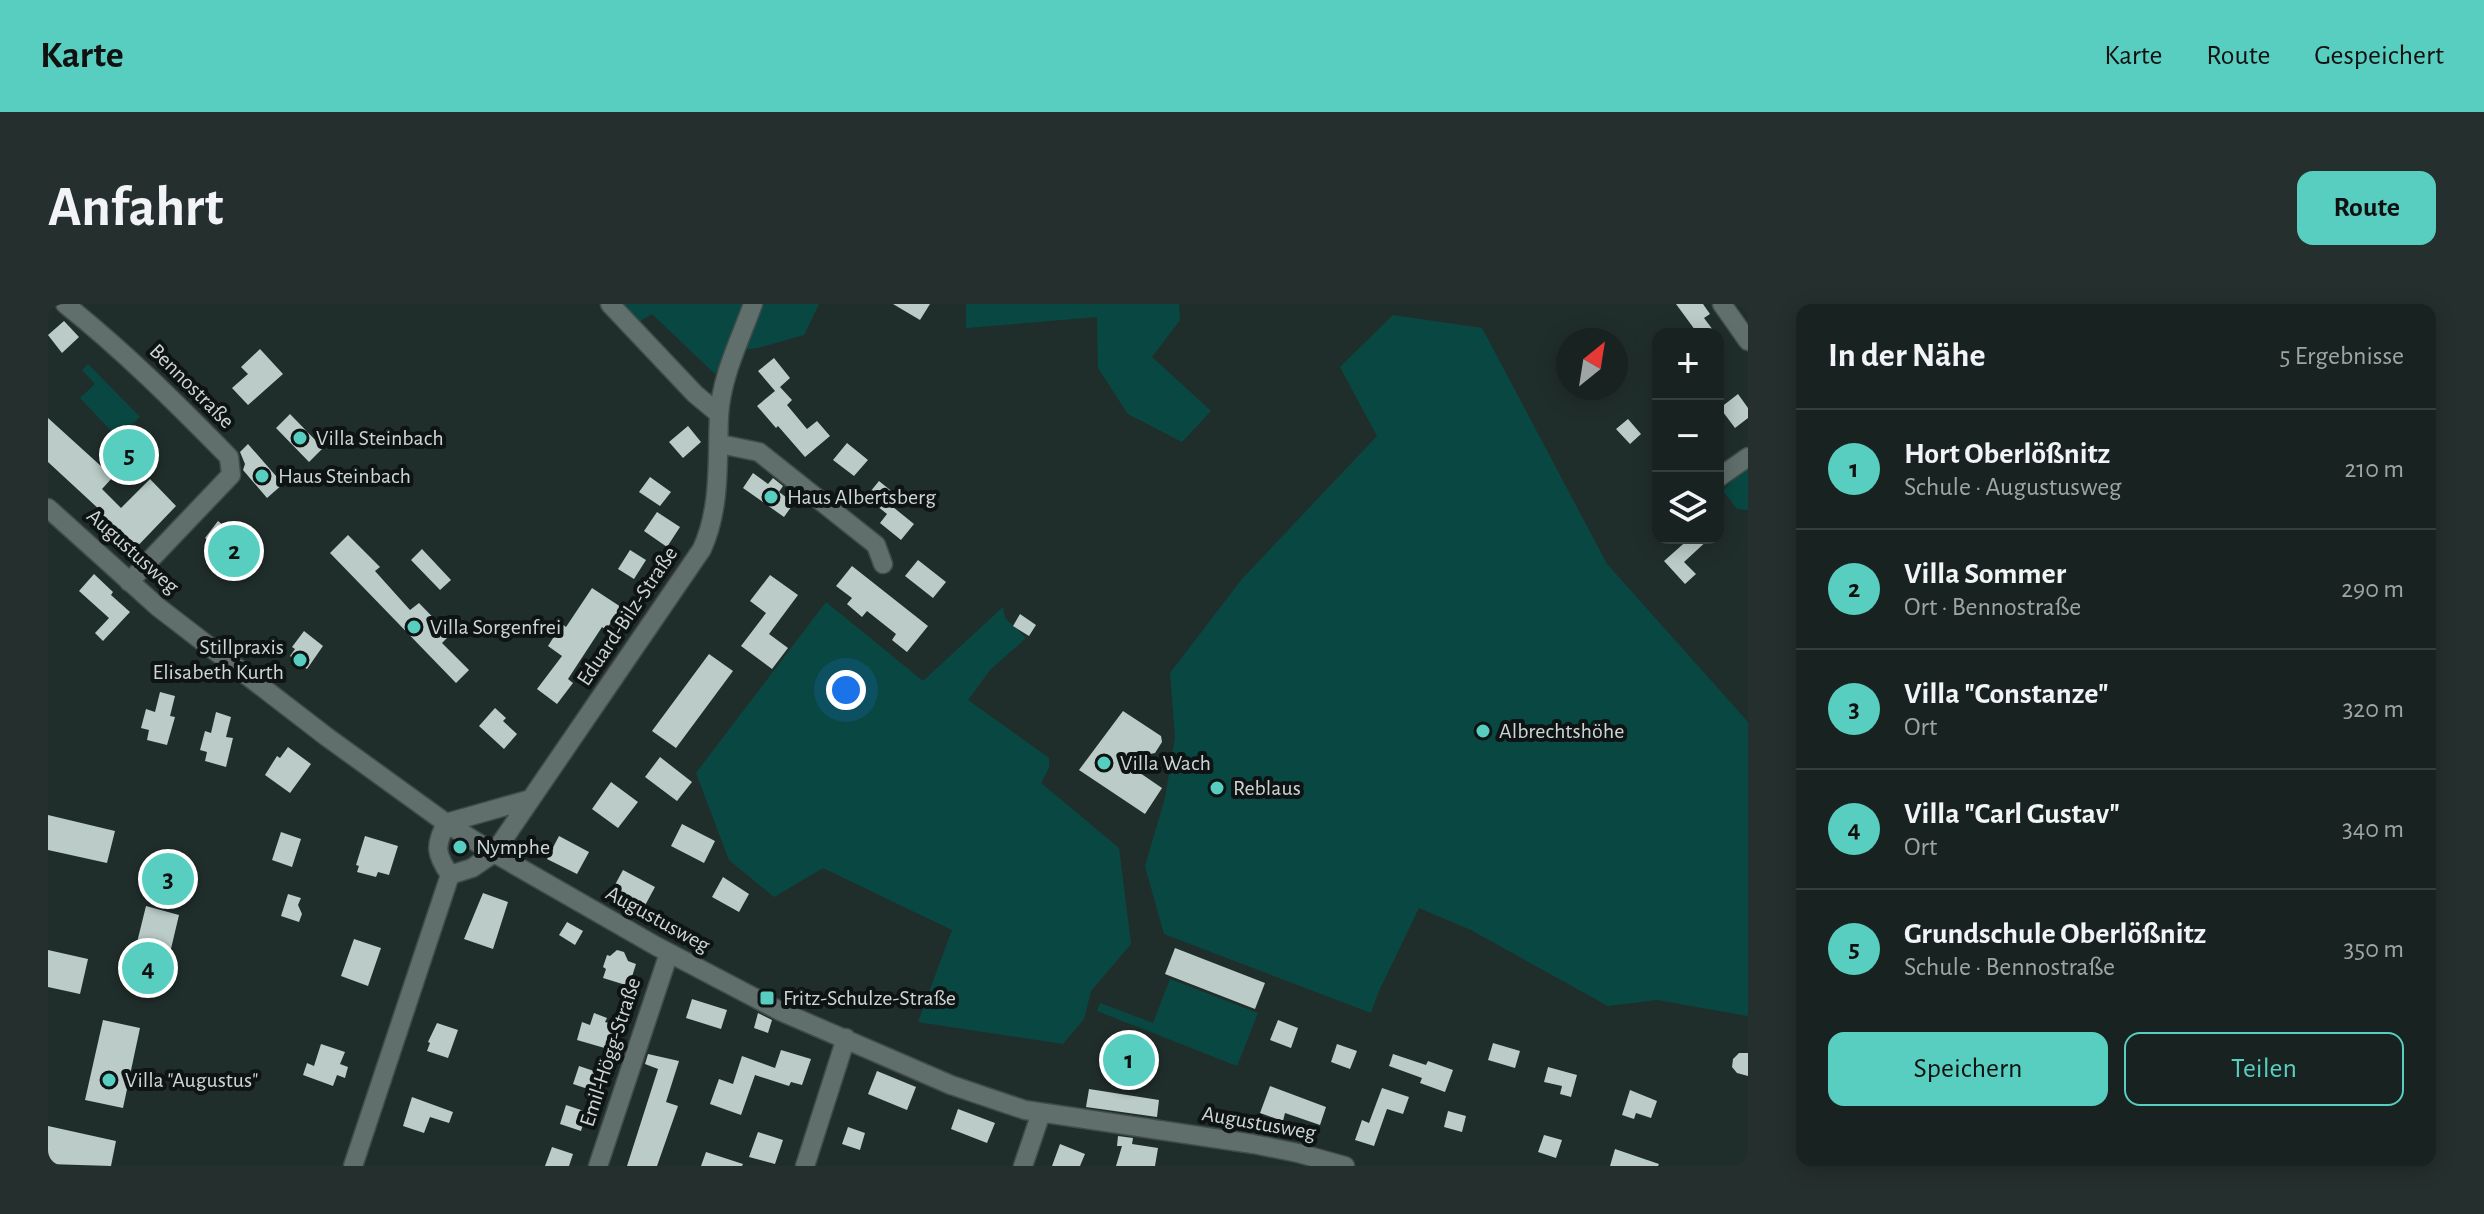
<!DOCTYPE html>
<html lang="de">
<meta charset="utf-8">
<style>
:root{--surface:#182220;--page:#252f2d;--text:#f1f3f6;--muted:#9fa4a5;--line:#363f3e;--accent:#58cec0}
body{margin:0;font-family:"Alegreya Sans",sans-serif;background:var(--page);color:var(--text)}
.controls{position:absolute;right:24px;top:24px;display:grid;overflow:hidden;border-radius:16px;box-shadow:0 4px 20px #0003}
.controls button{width:72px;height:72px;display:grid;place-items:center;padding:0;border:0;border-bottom:2px solid var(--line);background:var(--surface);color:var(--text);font:40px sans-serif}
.compass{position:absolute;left:1508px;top:24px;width:72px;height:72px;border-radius:50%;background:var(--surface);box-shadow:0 4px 20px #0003;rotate:30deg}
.you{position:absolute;left:798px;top:386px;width:28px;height:28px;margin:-20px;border:6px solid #fff;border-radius:50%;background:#1a73e8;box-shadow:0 0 0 12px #1a73e833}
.badge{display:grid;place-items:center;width:52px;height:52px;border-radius:50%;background:var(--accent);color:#111;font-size:26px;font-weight:700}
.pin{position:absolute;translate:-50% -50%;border:4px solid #fff;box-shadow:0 2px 8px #0006}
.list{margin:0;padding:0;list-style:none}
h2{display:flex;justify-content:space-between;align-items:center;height:104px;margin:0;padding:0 32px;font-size:34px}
h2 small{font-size:26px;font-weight:400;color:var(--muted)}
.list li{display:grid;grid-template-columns:52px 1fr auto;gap:24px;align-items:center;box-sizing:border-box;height:120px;padding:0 32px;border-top:2px solid var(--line)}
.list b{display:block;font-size:30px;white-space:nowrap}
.list p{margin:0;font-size:26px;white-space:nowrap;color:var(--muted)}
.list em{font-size:26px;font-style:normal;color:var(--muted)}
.actions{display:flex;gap:16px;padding:24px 32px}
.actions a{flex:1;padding:18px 0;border:2px solid var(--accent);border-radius:16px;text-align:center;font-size:28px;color:var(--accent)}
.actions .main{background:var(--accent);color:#111}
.icon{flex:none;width:44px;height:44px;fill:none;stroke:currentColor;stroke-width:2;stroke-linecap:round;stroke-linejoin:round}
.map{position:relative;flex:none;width:1700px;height:862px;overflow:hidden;border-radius:16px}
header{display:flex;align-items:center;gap:48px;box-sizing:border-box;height:112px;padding:0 40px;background:var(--accent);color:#111}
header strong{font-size:38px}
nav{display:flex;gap:44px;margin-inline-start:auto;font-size:28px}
.intro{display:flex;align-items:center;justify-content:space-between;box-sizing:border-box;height:192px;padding:0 48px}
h1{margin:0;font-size:56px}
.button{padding:20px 36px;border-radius:16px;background:var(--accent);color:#111;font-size:28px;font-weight:700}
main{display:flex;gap:48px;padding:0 48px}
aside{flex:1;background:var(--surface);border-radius:16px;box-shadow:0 4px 20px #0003}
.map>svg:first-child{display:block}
</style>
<header>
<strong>Karte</strong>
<nav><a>Karte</a><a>Route</a><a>Gespeichert</a></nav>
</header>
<div class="intro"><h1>Anfahrt</h1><a class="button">Route</a></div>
<main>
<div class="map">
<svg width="1700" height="862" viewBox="0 0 1700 862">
<rect width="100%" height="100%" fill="#202e2b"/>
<path fill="#094842" d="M 575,0 L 771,0 L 756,31 L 710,44 L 684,47 L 667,70 L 604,10 L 592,17 Z
M 918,0 L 1131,0 L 1132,16 L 1104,53 L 1163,107 L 1134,138 L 1080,110 L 1050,64 L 1049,13 L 918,24 Z
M 1345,11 L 1434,24 L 1559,260 L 1700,418 L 1700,712 L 1609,696 L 1560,702 L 1423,626 L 1371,604 L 1330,689 L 1323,709 L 1116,630 L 1097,562 L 1117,494 L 1127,433 L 1122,369 L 1194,275 L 1329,132 L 1292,63 Z
M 40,60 L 92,113 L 70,134 L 32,94 L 47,80 L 34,66 Z
M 1700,158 L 1700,206 L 1689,205 L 1675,187 Z
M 778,298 L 875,377 L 955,303 L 957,314 L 978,334 L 942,366 L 920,396 L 1001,454 L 1001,464 L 993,479 L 1071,544 L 1083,640 L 1043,687 L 1036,715 L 1015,740 L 870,718 L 904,626 L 775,564 L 726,593 L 681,556 L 648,469 Z
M 1122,675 L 1210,709 L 1189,762 L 1049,707 L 1052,699 L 1105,719 Z"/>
<path fill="#bacbc8" d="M 845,0 L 882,0 L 872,16 Z
M 1628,0 L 1655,0 L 1662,10 L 1656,14 L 1668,30 L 1650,30 Z
M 16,17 L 31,33 L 14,49 L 0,31 Z
M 212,45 L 235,70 L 200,101 L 184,84 L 200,70 L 193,63 Z
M 726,54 L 742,74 L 732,83 L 744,96 L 739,101 L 759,125 L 769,117 L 782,132 L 757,153 L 730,122 L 728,124 L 709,102 L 727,87 L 710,67 Z
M 1690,90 L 1700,104 L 1700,114 L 1687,124 L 1672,104 Z
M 242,110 L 275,144 L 261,158 L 228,124 Z
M 0,114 L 65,173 L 54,185 L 73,204 L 102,175 L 128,202 L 82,250 L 47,213 L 53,207 L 0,158 Z
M 1580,115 L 1593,130 L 1582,140 L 1568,125 Z
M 640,122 L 653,138 L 635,154 L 621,138 Z
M 799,139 L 820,156 L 806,172 L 785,156 Z
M 200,140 L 235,180 L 219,194 L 195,166 L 197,160 L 192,148 Z
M 705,169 L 720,180 L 725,174 L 735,182 L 731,188 L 746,199 L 736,213 L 695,184 Z
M 602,173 L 623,188 L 612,202 L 591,188 Z
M 831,177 L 852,194 L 845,203 L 866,220 L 853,236 L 832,219 L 839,210 L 818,193 Z
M 609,208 L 632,223 L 619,243 L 596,227 Z
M 170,217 L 181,226 L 185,221 L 206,236 L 190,258 L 157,234 Z
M 300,231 L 332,263 L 327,267 L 362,306 L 371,299 L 402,331 L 394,339 L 421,366 L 408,379 L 282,249 Z
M 1642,234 L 1662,234 L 1636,258 L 1648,270 L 1637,280 L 1616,257 Z
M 374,245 L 403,276 L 392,286 L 363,256 Z
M 582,246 L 598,256 L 586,275 L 570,265 Z
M 870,256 L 898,278 L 885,294 L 857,272 Z
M 804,262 L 880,322 L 859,348 L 844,336 L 848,330 L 819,307 L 814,313 L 799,300 L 804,294 L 788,282 Z
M 46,270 L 65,288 L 63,291 L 82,308 L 55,337 L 47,329 L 61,314 L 31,287 Z
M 722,271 L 750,291 L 721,330 L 740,344 L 724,365 L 693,342 L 718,309 L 702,297 Z
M 544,284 L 573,303 L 558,326 L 554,323 L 520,375 L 525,379 L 509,400 L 489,385 L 514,352 L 500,342 L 514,320 L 518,323 Z
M 972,310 L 988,321 L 981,332 L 965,322 Z
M 256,327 L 275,342 L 259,365 L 242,352 L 247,345 L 244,343 Z
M 661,350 L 685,367 L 628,444 L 604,427 Z
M 112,388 L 127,392 L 122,412 L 127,413 L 119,441 L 99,436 L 101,426 L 93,424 L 98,405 L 107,408 Z
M 447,404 L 458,414 L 455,417 L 469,430 L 456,445 L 431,422 Z
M 1075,407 L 1113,432 L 1114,438 L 1107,449 L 1073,456 L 1114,484 L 1097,510 L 1031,466 Z
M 168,408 L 183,413 L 178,433 L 185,434 L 178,463 L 157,457 L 159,448 L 152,446 L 157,427 L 163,429 Z
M 240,443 L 263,460 L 242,489 L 217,471 L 229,452 L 232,454 Z
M 612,453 L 644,478 L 629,497 L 597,473 Z
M 563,478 L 590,498 L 570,524 L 544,505 Z
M 0,511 L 67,527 L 59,559 L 0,546 Z
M 634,520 L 667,537 L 656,559 L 623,542 Z
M 233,528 L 253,535 L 244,563 L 224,556 Z
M 317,532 L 350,542 L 341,571 L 330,568 L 328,573 L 309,568 L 311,562 L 308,561 Z
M 511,532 L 541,548 L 529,570 L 499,555 Z
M 108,550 L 141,557 L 134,589 L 101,583 Z
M 575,566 L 607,583 L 594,607 L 562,590 Z
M 675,573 L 701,590 L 691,608 L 664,593 Z
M 435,589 L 460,598 L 445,645 L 416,635 Z
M 240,590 L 253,594 L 250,601 L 254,610 L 251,618 L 233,612 Z
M 98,602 L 131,611 L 112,691 L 78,683 Z
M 519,618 L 535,627 L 527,641 L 511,631 Z
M 306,635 L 333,644 L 320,682 L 293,672 Z
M 1127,644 L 1217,679 L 1207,705 L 1117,670 Z
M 0,646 L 40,655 L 32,690 L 0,683 Z
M 569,646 L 576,648 L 580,657 L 588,660 L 581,682 L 555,674 L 558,665 L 555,663 L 559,651 L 562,652 Z
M 644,695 L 679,706 L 673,725 L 638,714 Z
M 546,709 L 559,714 L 557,718 L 568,721 L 560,745 L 529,736 L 534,718 L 542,721 Z
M 710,709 L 724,716 L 720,729 L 706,724 Z
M 55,716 L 92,724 L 75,804 L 37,796 Z
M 1230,716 L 1250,724 L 1243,744 L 1222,736 Z
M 389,719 L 410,726 L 400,754 L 379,747 L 382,739 L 380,738 Z
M 1445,739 L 1472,747 L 1467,764 L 1440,756 Z
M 273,740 L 297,748 L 292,760 L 300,763 L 297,774 L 289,771 L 285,782 L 255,771 L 259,759 L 266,762 Z
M 1289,740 L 1309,747 L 1302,765 L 1283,758 Z
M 733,746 L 763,755 L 754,781 L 743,778 L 741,782 L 707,771 L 693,811 L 662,800 L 671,775 L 685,780 L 694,752 L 727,764 Z
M 1691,749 L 1700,749 L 1700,772 L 1689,769 L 1684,763 L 1685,755 Z
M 600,750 L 631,757 L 618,798 L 630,802 L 609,862 L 579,862 L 610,765 L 597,760 Z
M 1345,750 L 1378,761 L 1380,757 L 1405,766 L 1397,788 L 1372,779 L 1374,774 L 1341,762 Z
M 531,762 L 552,769 L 546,787 L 525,780 Z
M 1500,763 L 1529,771 L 1523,793 L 1512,790 L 1514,782 L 1496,778 Z
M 829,767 L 868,783 L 859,806 L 820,790 Z
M 1222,782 L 1278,803 L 1272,821 L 1237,809 L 1235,817 L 1212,809 Z
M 1334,784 L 1361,793 L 1355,810 L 1339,805 L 1326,842 L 1307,836 L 1314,816 L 1321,819 Z
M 1041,785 L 1111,796 L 1109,813 L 1038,803 Z
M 1582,786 L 1609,797 L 1603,814 L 1588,809 L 1586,815 L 1574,811 Z
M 364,793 L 405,808 L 401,819 L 382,813 L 376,829 L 355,822 Z
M 518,801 L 539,808 L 533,827 L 512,820 Z
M 910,805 L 947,819 L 939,839 L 903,825 Z
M 1400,807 L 1418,812 L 1414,828 L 1396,823 Z
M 0,822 L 68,837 L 63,862 L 0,860 Z
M 800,823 L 817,829 L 812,846 L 794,840 Z
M 710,828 L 735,836 L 727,860 L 701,853 Z
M 1496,831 L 1514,836 L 1508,854 L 1490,848 Z
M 1070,832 L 1085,834 L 1084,840 L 1110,844 L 1107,862 L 1068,862 L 1074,842 L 1069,842 Z
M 1012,840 L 1037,850 L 1032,862 L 1004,862 Z
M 504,843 L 525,850 L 521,862 L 497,862 Z
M 1567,845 L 1611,860 L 1610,862 L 1562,862 Z
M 658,848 L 695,860 L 694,862 L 653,862 Z"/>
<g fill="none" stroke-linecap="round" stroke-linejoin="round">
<g stroke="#404c4a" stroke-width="21">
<path id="street" d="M 17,0 C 76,47 128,99 181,153 L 183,171 L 81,278
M 562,0 L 647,90 L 671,110
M 1674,0 L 1700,37
M 672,140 L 711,148 L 828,241 L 835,260
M 1670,174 L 1700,153
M 0,204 L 110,303 L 279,433 L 398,519 L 446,549 L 608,642 L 732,707 L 903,781 L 977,806 L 1205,840 L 1250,849 L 1297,862
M 398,519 L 483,495
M 398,519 C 387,543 387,549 402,571
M 402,571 L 424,564 L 446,549 L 654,245 C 673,203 669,157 671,112 C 673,73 692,36 705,0
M 305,862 L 402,571
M 550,862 L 621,649
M 757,862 L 798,734
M 975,862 L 993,809"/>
</g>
<use href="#street" stroke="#606f6c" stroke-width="18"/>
</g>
<g fill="#58cec0" stroke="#0e1413" stroke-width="3">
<circle cx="252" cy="134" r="8"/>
<circle cx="214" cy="172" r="8"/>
<circle cx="723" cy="193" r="8"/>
<circle cx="366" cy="323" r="8"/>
<circle cx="252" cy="356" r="8"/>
<circle cx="1435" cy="427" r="8"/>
<circle cx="1056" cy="459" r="8"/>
<circle cx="1169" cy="484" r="8"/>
<circle cx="412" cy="543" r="8"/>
<rect x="711" y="686" width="16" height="16" rx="4"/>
<circle cx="61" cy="776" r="8"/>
</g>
<g text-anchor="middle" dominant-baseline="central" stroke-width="8" stroke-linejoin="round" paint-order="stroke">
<g font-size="22" fill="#ced6d5" stroke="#0e1413">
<text transform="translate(144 82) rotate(45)">Bennostraße</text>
<text transform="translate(85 247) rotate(42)">Augustusweg</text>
<text transform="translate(579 312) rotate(-56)">Eduard-Bilz-Straße</text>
<text transform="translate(610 615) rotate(29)">Augustusweg</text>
<text transform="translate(562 748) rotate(-72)">Emil-Högg-Straße</text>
<text transform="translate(1211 819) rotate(10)">Augustusweg</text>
</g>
<g font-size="22" fill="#ced6d5" stroke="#0e1413" text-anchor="start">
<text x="268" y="134">Villa Steinbach</text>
<text x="230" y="172">Haus Steinbach</text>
<text x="739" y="193">Haus Albertsberg</text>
<text x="382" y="323">Villa Sorgenfrei</text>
<text x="236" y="343" text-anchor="end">Stillpraxis<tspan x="236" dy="25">Elisabeth Kurth</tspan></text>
<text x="1451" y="427">Albrechtshöhe</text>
<text x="1072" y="459">Villa Wach</text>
<text x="1185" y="484">Reblaus</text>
<text x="428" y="543">Nymphe</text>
<text x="735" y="694">Fritz-Schulze-Straße</text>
<text x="77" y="776">Villa "Augustus"</text>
</g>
</g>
</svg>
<div class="controls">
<button>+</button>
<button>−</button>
<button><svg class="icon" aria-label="layers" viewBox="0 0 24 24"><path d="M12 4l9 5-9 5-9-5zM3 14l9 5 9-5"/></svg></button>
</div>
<svg class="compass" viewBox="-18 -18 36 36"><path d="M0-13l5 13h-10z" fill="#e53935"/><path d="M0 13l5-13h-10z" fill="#9fa4a5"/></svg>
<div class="you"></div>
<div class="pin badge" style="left:1081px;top:756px">1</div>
<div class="pin badge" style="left:186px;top:247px">2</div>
<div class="pin badge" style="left:120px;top:575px">3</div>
<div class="pin badge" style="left:100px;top:664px">4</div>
<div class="pin badge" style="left:81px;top:151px">5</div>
</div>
<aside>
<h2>In der Nähe<small>5 Ergebnisse</small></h2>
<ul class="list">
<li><span class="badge">1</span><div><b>Hort Oberlößnitz</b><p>Schule · Augustusweg</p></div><em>210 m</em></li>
<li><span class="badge">2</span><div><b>Villa Sommer</b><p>Ort · Bennostraße</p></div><em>290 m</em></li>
<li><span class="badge">3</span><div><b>Villa &quot;Constanze&quot;</b><p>Ort</p></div><em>320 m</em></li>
<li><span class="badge">4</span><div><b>Villa &quot;Carl Gustav&quot;</b><p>Ort</p></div><em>340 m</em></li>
<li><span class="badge">5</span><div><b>Grundschule Oberlößnitz</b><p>Schule · Bennostraße</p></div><em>350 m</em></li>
</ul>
<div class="actions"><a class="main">Speichern</a><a>Teilen</a></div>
</aside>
</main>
